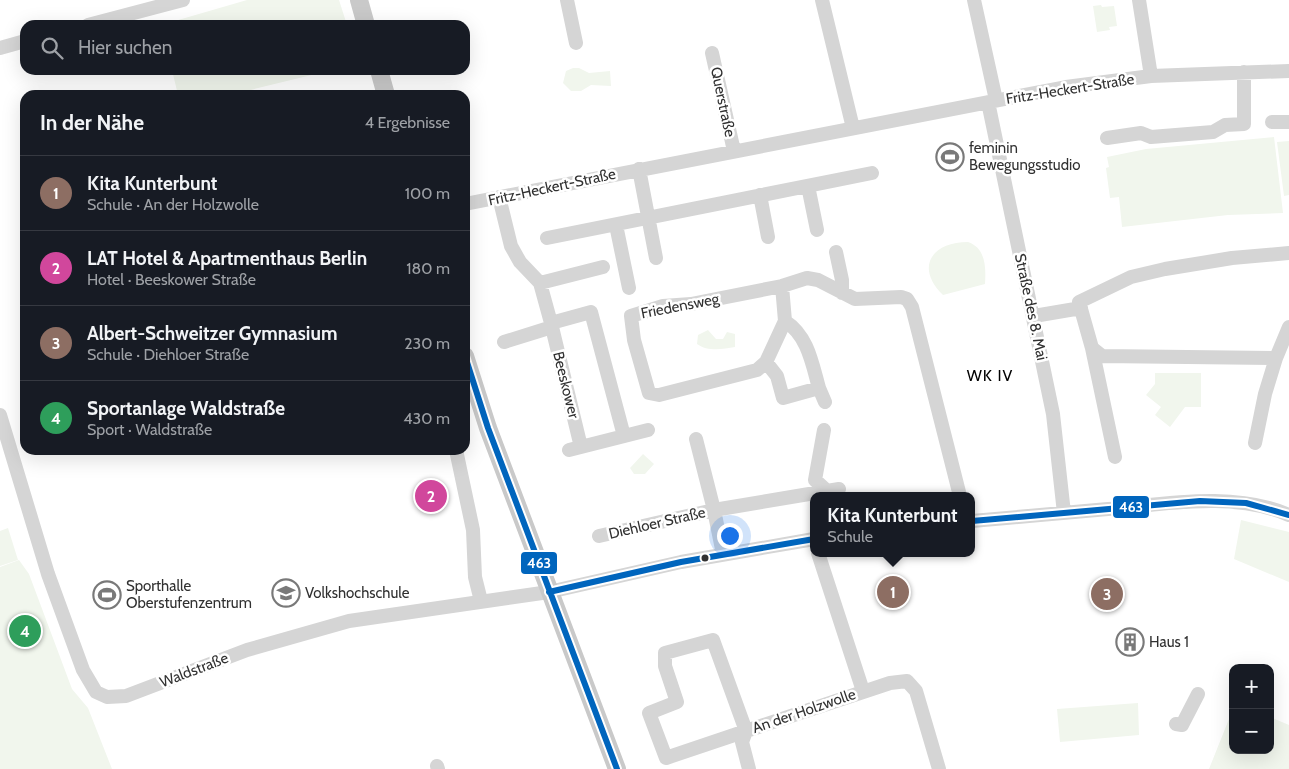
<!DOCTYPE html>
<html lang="de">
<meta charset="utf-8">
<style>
:root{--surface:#171b24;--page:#20242c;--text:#f1f3f6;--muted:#9ea1a6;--line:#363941;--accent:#d93025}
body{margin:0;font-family:Cabin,sans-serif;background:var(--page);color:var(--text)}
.controls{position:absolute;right:15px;bottom:15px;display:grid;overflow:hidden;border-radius:10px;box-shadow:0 5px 20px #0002}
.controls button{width:45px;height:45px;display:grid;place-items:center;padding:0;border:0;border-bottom:1px solid var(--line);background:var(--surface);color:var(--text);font:25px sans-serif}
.you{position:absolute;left:729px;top:535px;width:18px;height:18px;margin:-12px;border:4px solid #fff;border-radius:50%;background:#1a73e8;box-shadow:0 0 0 8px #1a73e833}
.badge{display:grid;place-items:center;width:32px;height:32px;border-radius:50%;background:var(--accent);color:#fff;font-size:16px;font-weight:700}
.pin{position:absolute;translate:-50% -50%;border:2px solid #fff;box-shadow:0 1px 5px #0006}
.popup{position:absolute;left:810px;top:492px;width:165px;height:65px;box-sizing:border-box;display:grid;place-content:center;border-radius:10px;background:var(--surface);filter:drop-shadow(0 1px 4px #0005);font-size:16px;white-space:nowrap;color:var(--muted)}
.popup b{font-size:19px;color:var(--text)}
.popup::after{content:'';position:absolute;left:50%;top:100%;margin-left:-10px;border:10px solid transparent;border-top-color:var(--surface)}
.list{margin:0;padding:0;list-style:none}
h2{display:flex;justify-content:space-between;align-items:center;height:65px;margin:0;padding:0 20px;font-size:21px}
h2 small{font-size:16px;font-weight:400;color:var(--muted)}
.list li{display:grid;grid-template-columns:32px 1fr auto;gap:15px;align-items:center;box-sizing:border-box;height:75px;padding:0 20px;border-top:1px solid var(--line)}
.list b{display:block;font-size:19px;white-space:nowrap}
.list p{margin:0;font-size:16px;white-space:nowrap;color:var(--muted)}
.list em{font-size:16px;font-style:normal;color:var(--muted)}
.icon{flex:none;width:28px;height:28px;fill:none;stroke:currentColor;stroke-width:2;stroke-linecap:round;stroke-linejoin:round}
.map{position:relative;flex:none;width:1289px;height:769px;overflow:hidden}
.search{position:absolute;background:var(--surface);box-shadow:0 5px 20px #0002;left:20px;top:20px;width:450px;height:55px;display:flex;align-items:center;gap:12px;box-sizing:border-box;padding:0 18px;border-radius:15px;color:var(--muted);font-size:19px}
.panel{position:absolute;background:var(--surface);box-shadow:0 5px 20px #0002;left:20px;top:90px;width:450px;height:365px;border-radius:15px}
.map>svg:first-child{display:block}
</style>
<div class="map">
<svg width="1289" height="769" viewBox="0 0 1289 769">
<rect width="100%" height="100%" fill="#fff"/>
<path fill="#f1f6ed" d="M 247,0 L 339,0 L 347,25 L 161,25 Z
M 1101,5 L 1102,7 L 1114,6 L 1117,26 L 1109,27 L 1110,30 L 1097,32 L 1093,6 Z
M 573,68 L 579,68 L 589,73 L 610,71 L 611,86 L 591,85 L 581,91 L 571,91 L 563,83 L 566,71 Z
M 172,70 L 332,70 L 230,95 L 178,95 Z
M 1274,137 L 1283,213 L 1228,215 L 1122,227 L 1119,197 L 1110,198 L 1106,168 L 1109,167 L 1107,157 L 1146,149 Z
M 1289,141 L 1289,195 L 1284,196 L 1277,142 Z
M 968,242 C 986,248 986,268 985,284 L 943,295 C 915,268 931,242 968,242 Z
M 708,330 L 716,339 L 723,339 L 727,332 L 735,334 L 735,347 C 723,349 708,352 697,344 L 698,335 Z
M 1155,373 L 1201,373 L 1201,407 L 1185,407 L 1170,427 L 1155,415 L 1161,407 L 1146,395 L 1155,384 Z
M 643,454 L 654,464 L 645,474 L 634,474 L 630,468 Z
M 1241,520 L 1289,532 L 1289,582 L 1234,559 Z
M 8,528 L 18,560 L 0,566 L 0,531 Z
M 19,560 L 29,574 L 72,689 L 88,708 L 112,769 L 0,769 L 0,567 Z
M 1138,703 L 1139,735 L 1060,742 L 1057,709 Z
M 1233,709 L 1233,750 L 1270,750 L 1270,717 L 1289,725 L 1289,769 L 1209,769 Z"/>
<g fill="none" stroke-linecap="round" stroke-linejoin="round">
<path stroke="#d5d5d5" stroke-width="14" d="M 567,0 L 576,43
M 822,0 L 853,128
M 974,0 L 996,100
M 1139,0 L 1151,76
M 88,25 L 183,0
M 0,48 L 25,41
M 712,53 L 734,151
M 988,102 L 1053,414 L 1064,513
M 1272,122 L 1289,122
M 1107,138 L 1141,133 L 1151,137 L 1213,132 L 1225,125 L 1244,124 L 1244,72
M 639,169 L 656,258
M 808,186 L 817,230
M 760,195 L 768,237
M 499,197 L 511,246 L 520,262 L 540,283 L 551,323 L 591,312 L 624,436
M 465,204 L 1066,87 L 1151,76 L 1289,71
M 616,225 L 629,288
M 547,238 L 872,173
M 836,252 L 842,280 L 842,293
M 1289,253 L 1232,258 L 1165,269 L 1131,277 L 1079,302 L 1092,348 L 1102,356 L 1276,358 L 1289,327
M 540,283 L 603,267
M 782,286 L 785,321 L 766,362 L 757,370 L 659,395 L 649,393 L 634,340 L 631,316 L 663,306 L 691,304 L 782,286 L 807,278 L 818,280 L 855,299 L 901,297 L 907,299 L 912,307 L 960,496
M 1034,316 L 1081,308
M 551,323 L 581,447
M 504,342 L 552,327
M 1092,348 L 1115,457
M 766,362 L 777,376 L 783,398 L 819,388 C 812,363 808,336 785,321
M 819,388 L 825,402
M 0,415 L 48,574 L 83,670 L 96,692 L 107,697 L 126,696 L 247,650 L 349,621 L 549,592 L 681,562 L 814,539
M 824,430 L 815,480 L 827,491 L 828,495
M 696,439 L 714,510 L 839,489
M 1255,443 L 1265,394 L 1276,358
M 456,450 L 473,530 L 475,577 L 481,601
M 569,450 L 648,430
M 972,521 C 1017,517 1063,513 1108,509 C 1166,504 1234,491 1289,515
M 599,536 L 714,510 L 723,554
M 818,553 L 863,691
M 713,640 L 746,731 L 666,758 L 649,713 L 677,702 L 665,666 L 665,653 Z
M 1176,724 L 1182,725 L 1198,694
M 437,766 L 438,769
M 749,769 L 742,742 L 746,731 L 890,683 L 907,681 L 916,691 L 939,769"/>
<path stroke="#c9c9c9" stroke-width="18" d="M 359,0 L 366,25
M 379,70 L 386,95
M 465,356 L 488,428 L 617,769"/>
<g stroke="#fff" stroke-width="10">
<path id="bus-1" d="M 465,356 L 488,428 L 617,769
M 972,521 L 1200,501 L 1246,503 L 1289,515
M 549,592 L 681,562 L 814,539"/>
</g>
<use href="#bus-1" stroke="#0065bd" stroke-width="6"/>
</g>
<defs>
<g id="stadium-ring" transform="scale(1.4375)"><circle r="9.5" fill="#fff" stroke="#797979" stroke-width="1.5"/><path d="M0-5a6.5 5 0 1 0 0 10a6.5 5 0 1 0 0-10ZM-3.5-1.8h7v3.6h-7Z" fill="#797979"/></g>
<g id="university-ring" transform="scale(1.4375)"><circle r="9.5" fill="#fff" stroke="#797979" stroke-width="1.5"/><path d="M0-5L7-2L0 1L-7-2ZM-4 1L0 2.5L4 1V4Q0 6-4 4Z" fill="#797979"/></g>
<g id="building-ring" transform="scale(1.4375)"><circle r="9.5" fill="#fff" stroke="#797979" stroke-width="1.5"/><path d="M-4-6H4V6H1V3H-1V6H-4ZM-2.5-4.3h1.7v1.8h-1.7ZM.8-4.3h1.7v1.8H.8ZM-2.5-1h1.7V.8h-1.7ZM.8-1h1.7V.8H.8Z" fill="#797979"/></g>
</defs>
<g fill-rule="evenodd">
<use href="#stadium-ring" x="950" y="157"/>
<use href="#university-ring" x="286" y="593"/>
<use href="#stadium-ring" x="107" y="595"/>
<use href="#building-ring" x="1130" y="642"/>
</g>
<circle fill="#313131" stroke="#fff" stroke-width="2" cx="705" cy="558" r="4.5"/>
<g text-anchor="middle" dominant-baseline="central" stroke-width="5" stroke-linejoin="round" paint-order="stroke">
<g font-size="15" fill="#313131" stroke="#fff">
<text transform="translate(1070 89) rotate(-9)">Fritz-Heckert-Straße</text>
<text transform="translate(723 102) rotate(78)">Querstraße</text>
<text transform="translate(552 187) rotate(-12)">Fritz-Heckert-Straße</text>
<text transform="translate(680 306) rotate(-11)">Friedensweg</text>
<text transform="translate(1031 307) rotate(78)">Straße des 8. Mai</text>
<text transform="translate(566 385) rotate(76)">Beeskower</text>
<text transform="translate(657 523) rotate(-13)">Diehloer Straße</text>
<text transform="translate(194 670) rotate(-21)">Waldstraße</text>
<text transform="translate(804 711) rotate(-19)">An der Holzwolle</text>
</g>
<g font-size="15" fill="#313131" stroke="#fff" text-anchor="start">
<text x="969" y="148">feminin<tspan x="969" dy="17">Bewegungsstudio</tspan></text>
<text x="126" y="586">Sporthalle<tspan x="126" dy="17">Oberstufenzentrum</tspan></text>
<text x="305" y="593">Volkshochschule</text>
<text x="1149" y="642">Haus 1</text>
</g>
<g font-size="16" letter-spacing="1" fill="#000" stroke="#fff">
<text x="990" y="375">WK IV</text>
</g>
</g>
<g stroke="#fff" stroke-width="2">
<rect x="1112" y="495" width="38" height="24" rx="5" fill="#0065bd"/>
<rect x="520" y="551" width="38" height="24" rx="5" fill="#0065bd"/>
</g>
<g font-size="14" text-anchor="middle" font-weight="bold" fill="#fff">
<text x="1131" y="512">463</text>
<text x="539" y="568">463</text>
</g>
</svg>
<div class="controls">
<button>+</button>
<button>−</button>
</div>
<div class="you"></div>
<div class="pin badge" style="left:893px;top:592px;background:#8d6e63">1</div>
<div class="popup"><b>Kita Kunterbunt</b>Schule</div>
<div class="pin badge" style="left:431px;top:496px;background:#d1479c">2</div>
<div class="pin badge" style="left:1107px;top:594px;background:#8d6e63">3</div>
<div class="pin badge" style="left:25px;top:631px;background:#2e9e5b">4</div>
<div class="search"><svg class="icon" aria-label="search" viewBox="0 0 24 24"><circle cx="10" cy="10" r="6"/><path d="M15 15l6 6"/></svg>Hier suchen</div>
<section class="panel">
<h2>In der Nähe<small>4 Ergebnisse</small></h2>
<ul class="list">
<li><span class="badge" style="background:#8d6e63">1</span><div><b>Kita Kunterbunt</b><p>Schule · An der Holzwolle</p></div><em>100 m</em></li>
<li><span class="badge" style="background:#d1479c">2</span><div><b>LAT Hotel &amp; Apartmenthaus Berlin</b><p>Hotel · Beeskower Straße</p></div><em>180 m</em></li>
<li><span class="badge" style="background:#8d6e63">3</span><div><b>Albert-Schweitzer Gymnasium</b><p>Schule · Diehloer Straße</p></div><em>230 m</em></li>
<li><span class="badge" style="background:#2e9e5b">4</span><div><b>Sportanlage Waldstraße</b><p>Sport · Waldstraße</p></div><em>430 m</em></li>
</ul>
</section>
</div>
